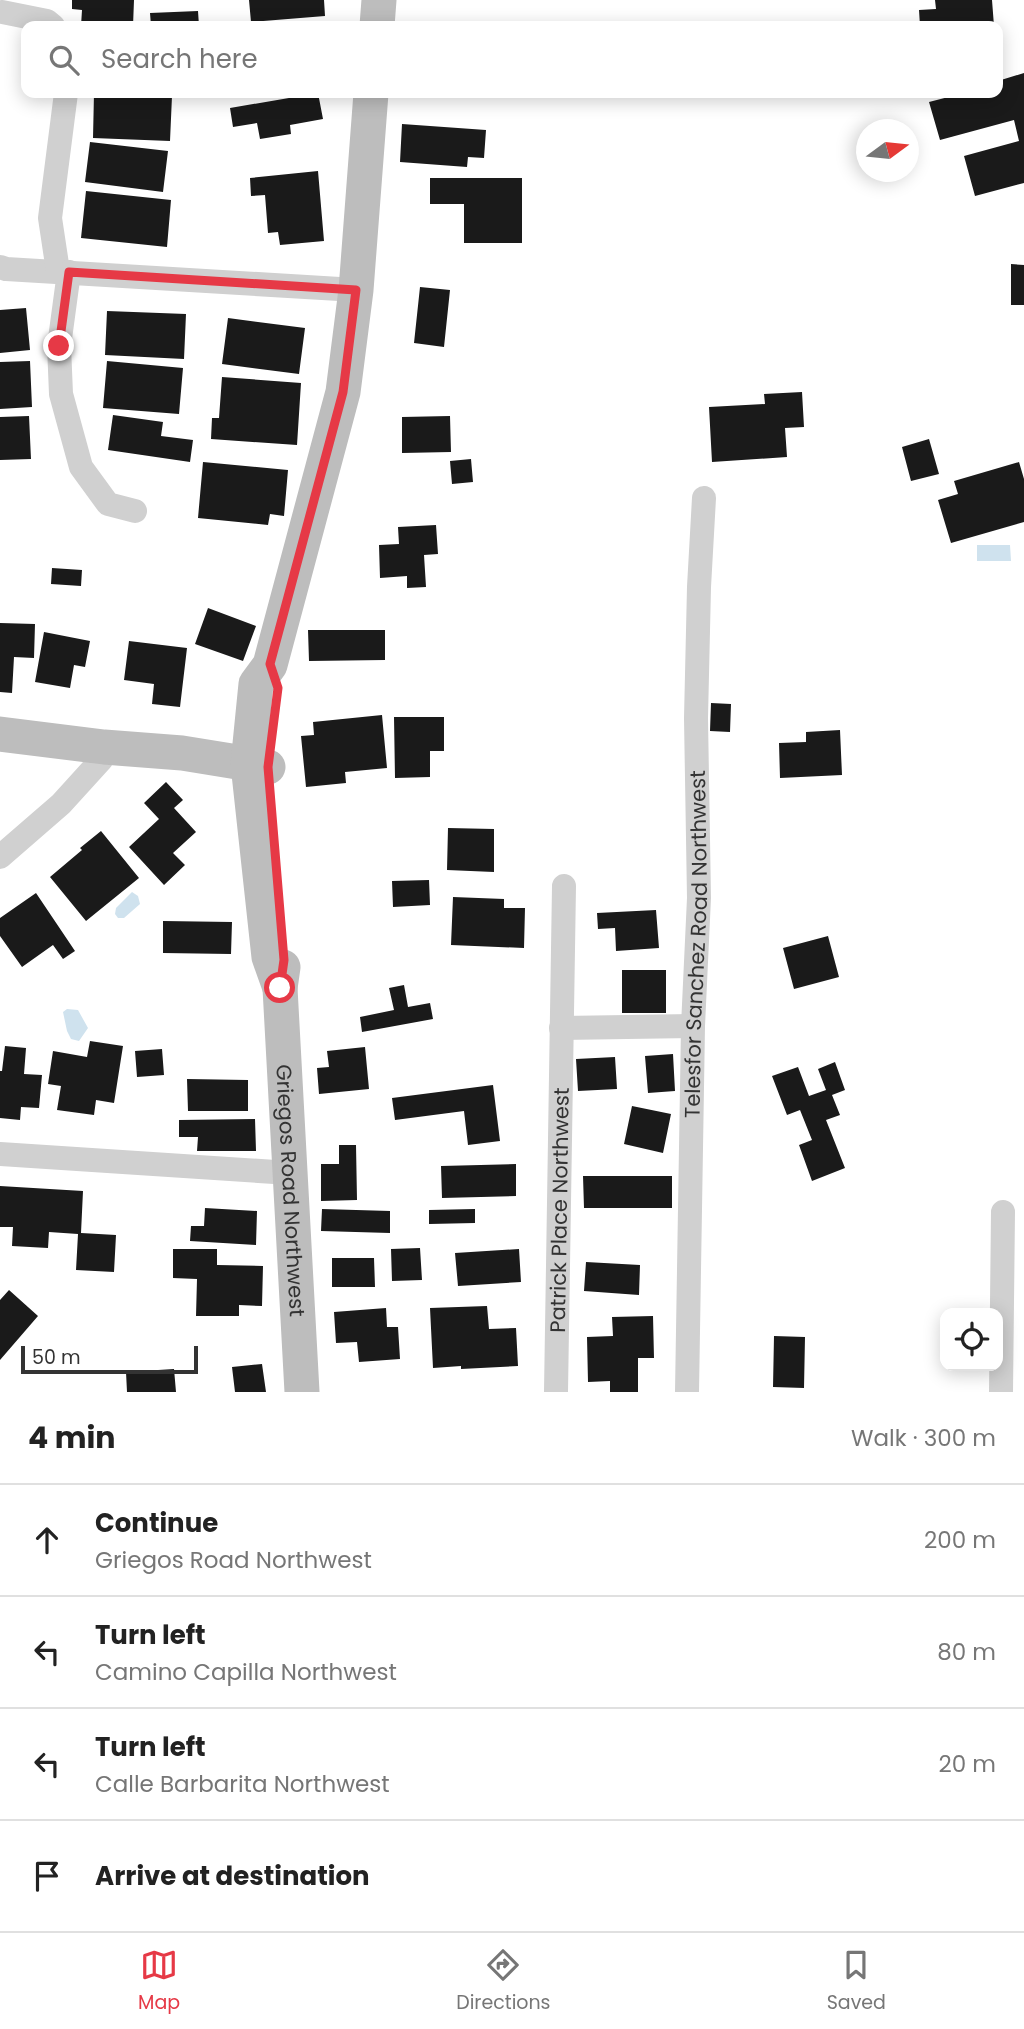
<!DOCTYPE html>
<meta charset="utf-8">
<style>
:root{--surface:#fff;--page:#f2f2f2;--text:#222;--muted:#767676;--line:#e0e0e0;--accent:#e63946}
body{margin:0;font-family:Poppins,sans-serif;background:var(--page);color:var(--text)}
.controls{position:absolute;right:21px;bottom:21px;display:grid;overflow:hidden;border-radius:14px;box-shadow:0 4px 18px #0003}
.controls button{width:63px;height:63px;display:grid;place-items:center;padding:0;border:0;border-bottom:2px solid var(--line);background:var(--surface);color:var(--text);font:35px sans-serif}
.compass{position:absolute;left:856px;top:119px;width:63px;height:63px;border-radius:50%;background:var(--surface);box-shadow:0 4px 18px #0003;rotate:75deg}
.scale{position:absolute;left:21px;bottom:18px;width:177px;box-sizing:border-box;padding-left:7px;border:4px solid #333;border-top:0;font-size:19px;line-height:24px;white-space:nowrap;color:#333;-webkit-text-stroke:5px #fff;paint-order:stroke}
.stop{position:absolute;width:21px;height:21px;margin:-16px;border:5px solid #e63946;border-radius:50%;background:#fff}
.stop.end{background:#e63946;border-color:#fff;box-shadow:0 2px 7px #0008}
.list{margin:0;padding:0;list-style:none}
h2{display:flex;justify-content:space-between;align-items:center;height:91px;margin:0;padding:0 28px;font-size:30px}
h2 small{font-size:23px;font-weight:400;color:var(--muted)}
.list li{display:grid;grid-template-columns:46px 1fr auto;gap:21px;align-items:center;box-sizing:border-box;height:112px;padding:0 28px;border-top:2px solid var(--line)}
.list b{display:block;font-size:26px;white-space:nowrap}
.list p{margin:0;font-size:23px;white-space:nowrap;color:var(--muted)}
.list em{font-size:23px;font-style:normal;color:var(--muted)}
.icon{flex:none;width:38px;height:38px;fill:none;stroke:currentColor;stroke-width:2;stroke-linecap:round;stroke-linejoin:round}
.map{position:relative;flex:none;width:1024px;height:1392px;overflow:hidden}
.search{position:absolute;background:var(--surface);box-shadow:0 4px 18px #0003;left:21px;right:21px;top:21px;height:77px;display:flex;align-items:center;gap:18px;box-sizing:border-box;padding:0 24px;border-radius:14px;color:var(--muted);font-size:26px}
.sheet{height:539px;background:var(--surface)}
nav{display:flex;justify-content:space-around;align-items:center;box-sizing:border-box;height:98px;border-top:2px solid var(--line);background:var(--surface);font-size:19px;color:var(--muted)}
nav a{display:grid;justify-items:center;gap:4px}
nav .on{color:var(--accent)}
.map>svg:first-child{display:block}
</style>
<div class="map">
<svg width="1024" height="1392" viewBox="0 0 1024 1392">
<rect width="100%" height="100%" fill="#fff"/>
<path fill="#cfe2ee" d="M 977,545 L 1010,545 L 1011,561 L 977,561 Z
M 132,892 L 138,896 L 140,904 L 124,918 L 118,918 L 115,914 L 116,908 Z
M 67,1009 L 78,1010 L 88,1028 L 79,1041 L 71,1039 L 67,1031 L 63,1012 Z"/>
<path fill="#1a1a1a" d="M 72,0 L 134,0 L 133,26 L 81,26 L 82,10 L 72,9 Z
M 249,0 L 324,0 L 325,16 L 251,22 Z
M 935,0 L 992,0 L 994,26 L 920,26 L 919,10 L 936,9 Z
M 198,11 L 199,26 L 151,26 L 150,13 Z
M 1024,73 L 1024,183 L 975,196 L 964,156 L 1019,141 L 1014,120 L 940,140 L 929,102 L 964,93 L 998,93 L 998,83 L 1001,82 L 1001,80 Z
M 94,93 L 130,93 L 130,95 L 172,96 L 170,141 L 93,138 Z
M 318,93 L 323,119 L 290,125 L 291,134 L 260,139 L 257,123 L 233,127 L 230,108 Z
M 402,124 L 486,130 L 484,158 L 468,157 L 467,167 L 400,162 Z
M 90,142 L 168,151 L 163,192 L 85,182 Z
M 318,171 L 324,241 L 280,245 L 278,232 L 268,233 L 265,195 L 251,196 L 250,178 Z
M 430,178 L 522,178 L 522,243 L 464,243 L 464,204 L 430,204 Z
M 86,191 L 171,200 L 167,247 L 81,238 Z
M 1011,264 L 1024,265 L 1024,305 L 1011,305 Z
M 420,287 L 450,290 L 444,347 L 414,343 Z
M 26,308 L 30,350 L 0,353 L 0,310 Z
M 107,311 L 186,314 L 184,359 L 105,355 Z
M 228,318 L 305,328 L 299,374 L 222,364 Z
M 30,361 L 32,407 L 0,409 L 0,362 Z
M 107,361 L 183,368 L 179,414 L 103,408 Z
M 222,377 L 301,383 L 297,445 L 211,439 L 212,418 L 219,418 Z
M 802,392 L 804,427 L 785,428 L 787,457 L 712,462 L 709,407 L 765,404 L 764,394 Z
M 113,415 L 163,422 L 161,436 L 193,440 L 190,462 L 108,450 Z
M 29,416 L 31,459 L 0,460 L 0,417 Z
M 450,416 L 451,452 L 402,453 L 402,417 Z
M 929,439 L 939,474 L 911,481 L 902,447 Z
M 471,459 L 473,482 L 452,484 L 450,461 Z
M 203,462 L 288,470 L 284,516 L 270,514 L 268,525 L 198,518 Z
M 1019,462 L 1024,479 L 1024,522 L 951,543 L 938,500 L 958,494 L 954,481 Z
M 436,525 L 438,554 L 424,555 L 426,587 L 407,588 L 407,576 L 380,578 L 379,545 L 399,544 L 398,527 Z
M 52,568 L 82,570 L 81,586 L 51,584 Z
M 208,608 L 256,626 L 243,661 L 195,644 Z
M 0,623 L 35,624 L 34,658 L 14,657 L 12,693 L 0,692 Z
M 308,630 L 385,630 L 385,660 L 309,661 Z
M 44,632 L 90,641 L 85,667 L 74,665 L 70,688 L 35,682 Z
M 129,641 L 187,648 L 180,707 L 152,704 L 154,684 L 124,680 Z
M 711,703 L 731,704 L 730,732 L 710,731 Z
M 382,715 L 387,768 L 345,772 L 346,783 L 306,787 L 301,736 L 314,735 L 313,722 Z
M 394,717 L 444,717 L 444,751 L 430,751 L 430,777 L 395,778 Z
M 840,730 L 842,775 L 780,778 L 779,743 L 806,742 L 806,732 Z
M 166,782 L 183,800 L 174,808 L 196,832 L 173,853 L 185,865 L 164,885 L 129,847 L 159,819 L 144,803 Z
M 448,828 L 494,829 L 494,872 L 447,870 Z
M 101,831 L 139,878 L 86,921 L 50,877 L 82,850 L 80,848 Z
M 429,880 L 430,905 L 393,907 L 392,881 Z
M 36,893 L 75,951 L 63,959 L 53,945 L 22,967 L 0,936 L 0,918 Z
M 453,897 L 504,899 L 504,908 L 525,908 L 524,948 L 451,945 Z
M 656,910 L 659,948 L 616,951 L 615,928 L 598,929 L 597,913 Z
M 163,921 L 232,922 L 231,954 L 163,953 Z
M 828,936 L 839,977 L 794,989 L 783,948 Z
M 622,970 L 666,970 L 666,1013 L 622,1013 Z
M 404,985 L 408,1007 L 430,1003 L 433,1019 L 362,1032 L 360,1017 L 394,1010 L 389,988 Z
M 90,1041 L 123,1046 L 114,1103 L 96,1100 L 94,1115 L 57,1110 L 61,1086 L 48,1084 L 53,1051 L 87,1057 Z
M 5,1046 L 26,1048 L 24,1074 L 42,1075 L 39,1108 L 21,1107 L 20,1120 L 0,1118 L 0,1071 L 2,1071 Z
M 365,1047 L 369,1089 L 319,1094 L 317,1068 L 329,1067 L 327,1051 Z
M 162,1049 L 164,1075 L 137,1077 L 135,1051 Z
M 673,1054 L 675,1091 L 648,1093 L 645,1056 Z
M 615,1057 L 617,1089 L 578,1091 L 576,1059 Z
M 835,1062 L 845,1090 L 832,1095 L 840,1115 L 826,1120 L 845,1168 L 812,1181 L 799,1145 L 812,1140 L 800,1110 L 787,1115 L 772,1076 L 798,1067 L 809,1096 L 826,1090 L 818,1069 Z
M 187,1079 L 248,1080 L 248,1111 L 188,1111 Z
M 493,1085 L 500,1141 L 468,1145 L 464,1111 L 395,1120 L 392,1098 Z
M 632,1106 L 671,1114 L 663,1153 L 624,1144 Z
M 255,1119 L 256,1151 L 197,1151 L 198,1137 L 179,1137 L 179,1120 Z
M 339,1145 L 356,1145 L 357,1200 L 321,1201 L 321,1164 L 339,1164 Z
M 516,1164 L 516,1196 L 442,1198 L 441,1166 Z
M 583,1176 L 672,1176 L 672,1208 L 584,1208 Z
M 0,1186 L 83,1191 L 81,1233 L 116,1235 L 114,1272 L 76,1270 L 78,1234 L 49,1232 L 48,1248 L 12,1246 L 13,1227 L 0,1227 Z
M 205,1208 L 257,1211 L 256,1245 L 190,1241 L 191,1226 L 204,1226 Z
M 322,1209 L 390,1211 L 390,1233 L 321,1231 Z
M 475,1209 L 475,1223 L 429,1224 L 429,1210 Z
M 420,1248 L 422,1280 L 392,1281 L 391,1249 Z
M 173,1249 L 217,1249 L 217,1265 L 263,1266 L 262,1306 L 239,1305 L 239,1316 L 196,1316 L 197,1279 L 173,1278 Z
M 519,1249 L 521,1282 L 458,1286 L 455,1253 Z
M 332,1258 L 374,1258 L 375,1287 L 332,1287 Z
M 586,1262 L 640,1265 L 639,1295 L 584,1291 Z
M 9,1290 L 38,1316 L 0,1360 L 0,1300 Z
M 487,1306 L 489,1329 L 516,1328 L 518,1366 L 461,1369 L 461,1366 L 433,1368 L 430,1308 Z
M 386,1308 L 387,1327 L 398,1327 L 400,1359 L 359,1362 L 357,1342 L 336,1343 L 334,1312 Z
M 653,1316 L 654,1358 L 638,1358 L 638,1392 L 610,1392 L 610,1381 L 588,1382 L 587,1337 L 613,1336 L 612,1317 Z
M 774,1336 L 805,1337 L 804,1388 L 773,1387 Z
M 262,1364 L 266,1392 L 235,1392 L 232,1367 Z
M 174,1369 L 176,1392 L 127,1392 L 126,1372 Z"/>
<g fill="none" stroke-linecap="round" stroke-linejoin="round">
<g stroke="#d0d0d0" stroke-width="24">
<path d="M 2,12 L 47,21 L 53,26"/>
<path d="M 0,267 L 6,269 L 356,290"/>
<path d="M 58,271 L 50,218 L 66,93"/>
<path d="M 69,272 L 59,346 L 61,394 L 81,467 L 108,504 L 135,511"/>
<path d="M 0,857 L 61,804 L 101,760 L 104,747"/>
<path d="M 561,1028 L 693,1026"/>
<path d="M 0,1154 L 290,1173"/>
<path id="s1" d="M 556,1392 L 564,886"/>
<path id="s2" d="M 687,1392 L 693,1026 L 699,898 L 696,718 L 699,587 L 704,498"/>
<path d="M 1001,1392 L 1003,1212"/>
</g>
<g stroke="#bdbdbd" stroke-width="35">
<path d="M 377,26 L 379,0"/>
<path d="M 0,734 L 104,747 L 182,753 L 268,767"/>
<path id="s3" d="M 283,967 L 280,988 L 302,1392"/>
<path d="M 280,988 L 269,957 L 248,764 L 256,684 L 270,665 L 343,392 L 356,290 L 371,93"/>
</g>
</g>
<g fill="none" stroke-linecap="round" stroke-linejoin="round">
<path stroke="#e63946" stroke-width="9" d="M 59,346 L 69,272 L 356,290 L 343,392 L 270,664 L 278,688 L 268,767 L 284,960 L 280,988"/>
</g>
<g text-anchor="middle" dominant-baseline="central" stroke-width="7" stroke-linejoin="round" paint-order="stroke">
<g font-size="21" fill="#333" stroke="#fff">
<text stroke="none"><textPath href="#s2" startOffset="448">Telesfor Sanchez Road Northwest</textPath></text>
<text stroke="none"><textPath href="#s3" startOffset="224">Griegos Road Northwest</textPath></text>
<text stroke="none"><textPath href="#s1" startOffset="182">Patrick Place Northwest</textPath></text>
</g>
</g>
</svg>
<div class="controls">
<button><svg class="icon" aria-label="locate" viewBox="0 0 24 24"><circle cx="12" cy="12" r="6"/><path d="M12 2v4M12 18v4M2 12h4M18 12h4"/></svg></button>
</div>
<svg class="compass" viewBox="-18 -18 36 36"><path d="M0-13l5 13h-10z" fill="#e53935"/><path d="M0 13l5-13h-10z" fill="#767676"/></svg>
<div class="scale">50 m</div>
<div class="stop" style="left:280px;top:988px"></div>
<div class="stop end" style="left:59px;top:346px"></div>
<div class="search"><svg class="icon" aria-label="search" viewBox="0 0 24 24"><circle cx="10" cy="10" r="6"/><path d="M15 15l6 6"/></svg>Search here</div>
</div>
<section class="sheet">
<h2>4 min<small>Walk · 300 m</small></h2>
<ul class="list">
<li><svg class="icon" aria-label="ahead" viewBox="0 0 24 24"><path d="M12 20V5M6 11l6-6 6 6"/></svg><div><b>Continue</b><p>Griegos Road Northwest</p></div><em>200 m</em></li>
<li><svg class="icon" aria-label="left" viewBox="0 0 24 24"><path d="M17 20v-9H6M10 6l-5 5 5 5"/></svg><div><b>Turn left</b><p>Camino Capilla Northwest</p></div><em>80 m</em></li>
<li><svg class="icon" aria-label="left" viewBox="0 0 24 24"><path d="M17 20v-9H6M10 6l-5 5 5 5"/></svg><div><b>Turn left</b><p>Calle Barbarita Northwest</p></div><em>20 m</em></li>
<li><svg class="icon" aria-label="arrive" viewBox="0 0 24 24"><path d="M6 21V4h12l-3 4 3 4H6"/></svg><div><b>Arrive at destination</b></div></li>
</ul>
</section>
<nav>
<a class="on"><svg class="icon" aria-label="map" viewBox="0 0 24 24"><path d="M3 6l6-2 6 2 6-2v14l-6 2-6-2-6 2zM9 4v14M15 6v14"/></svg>Map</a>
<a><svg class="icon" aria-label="directions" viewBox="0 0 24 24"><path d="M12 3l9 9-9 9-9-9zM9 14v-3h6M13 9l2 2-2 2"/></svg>Directions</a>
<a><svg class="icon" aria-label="saved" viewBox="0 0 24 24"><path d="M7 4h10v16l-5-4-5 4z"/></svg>Saved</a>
</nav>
